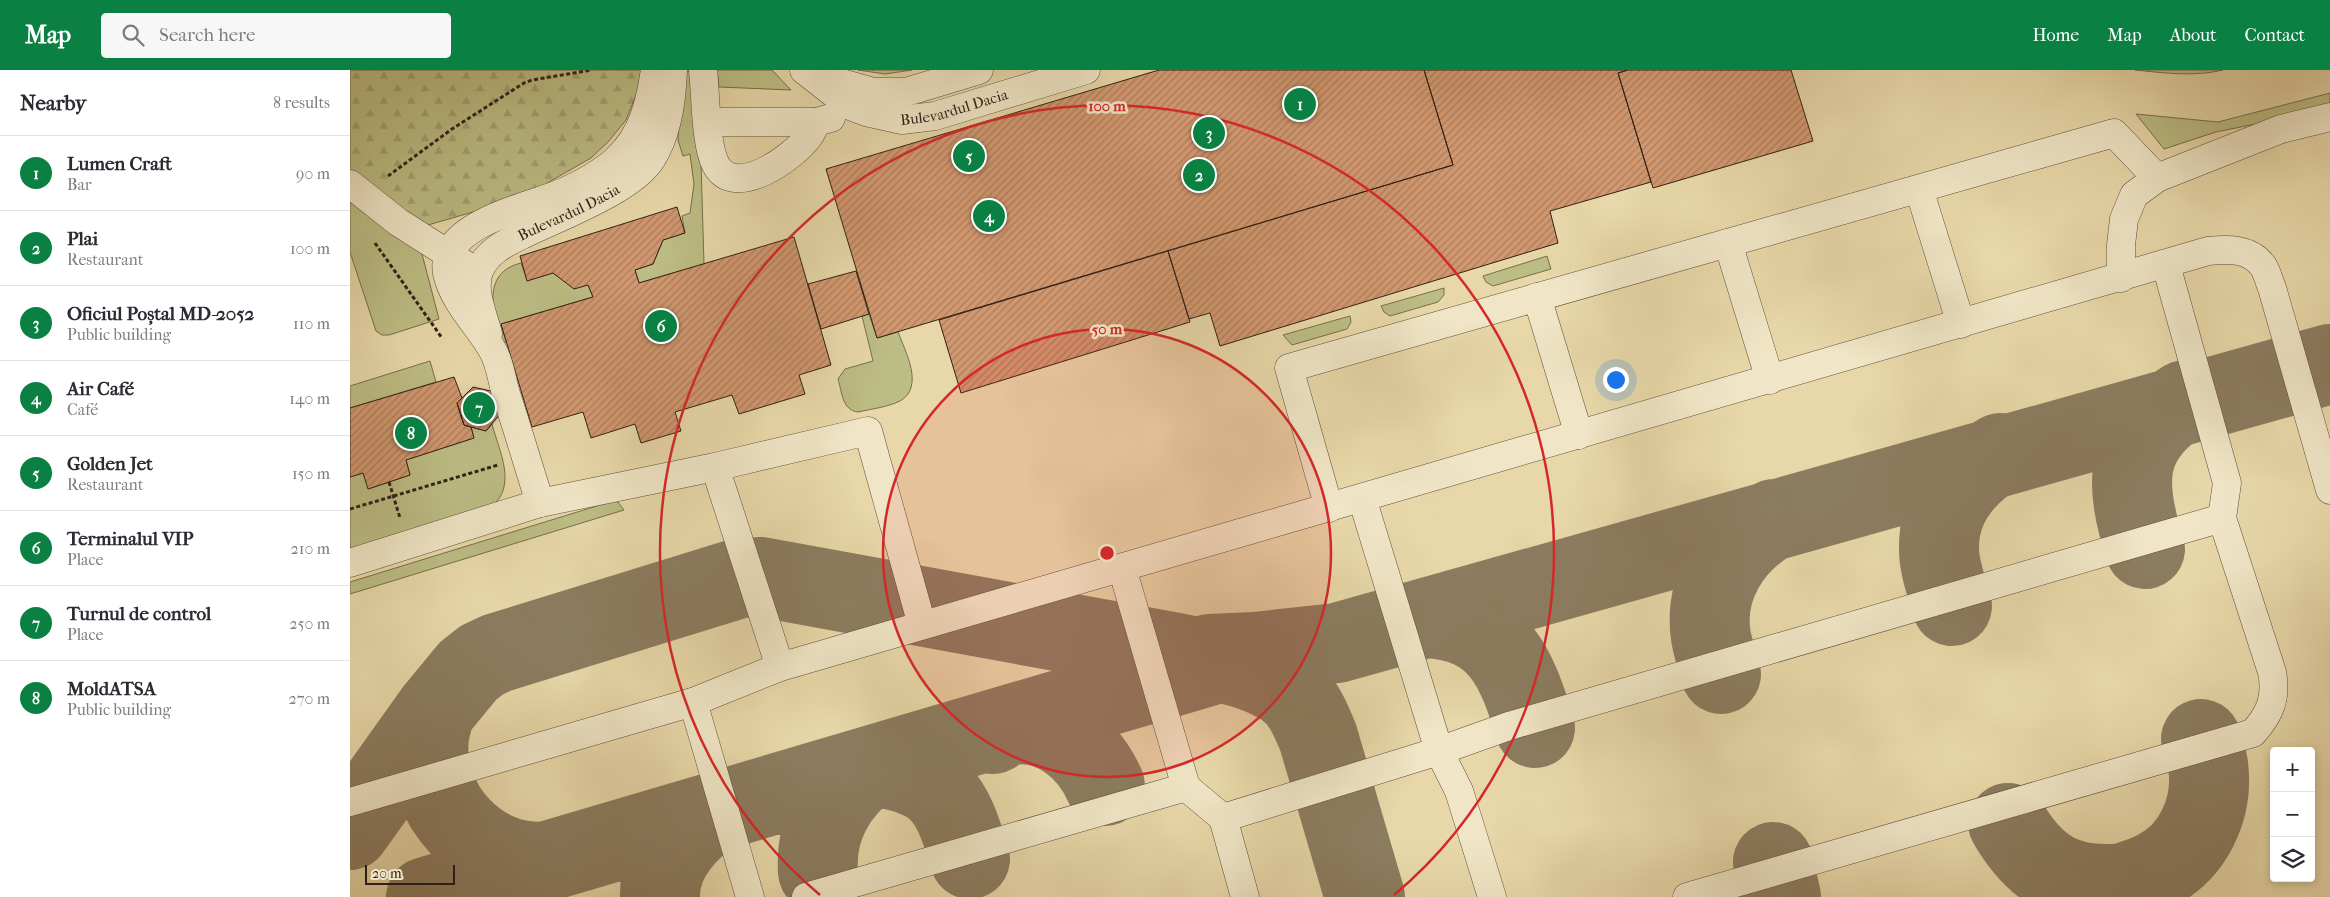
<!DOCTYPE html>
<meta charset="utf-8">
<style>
:root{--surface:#fff;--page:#f7f7f7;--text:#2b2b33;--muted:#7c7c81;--line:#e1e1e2;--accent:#0b8043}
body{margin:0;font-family:"IM FELL French Canon",serif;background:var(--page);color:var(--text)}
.controls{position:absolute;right:15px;bottom:15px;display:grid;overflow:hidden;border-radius:5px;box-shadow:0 2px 8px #0003}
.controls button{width:45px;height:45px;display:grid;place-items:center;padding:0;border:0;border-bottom:1px solid var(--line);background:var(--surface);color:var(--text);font:25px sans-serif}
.scale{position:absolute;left:15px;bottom:12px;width:90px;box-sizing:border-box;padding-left:5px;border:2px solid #302017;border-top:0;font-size:14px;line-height:18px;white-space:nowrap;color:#302017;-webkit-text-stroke:4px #f0e6c7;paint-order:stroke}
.you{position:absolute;left:1265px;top:309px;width:18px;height:18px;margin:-12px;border:4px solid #fff;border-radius:50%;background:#1a73e8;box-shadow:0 0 0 8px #1a73e833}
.badge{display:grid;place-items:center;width:32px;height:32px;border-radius:50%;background:var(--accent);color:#fff;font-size:16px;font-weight:700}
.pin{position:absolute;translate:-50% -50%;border:2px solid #fff;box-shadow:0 1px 5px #0006}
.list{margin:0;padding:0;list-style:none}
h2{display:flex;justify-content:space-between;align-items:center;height:65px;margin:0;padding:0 20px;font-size:21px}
h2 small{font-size:16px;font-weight:400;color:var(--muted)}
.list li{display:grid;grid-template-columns:32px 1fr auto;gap:15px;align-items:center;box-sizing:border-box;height:75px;padding:0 20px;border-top:1px solid var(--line)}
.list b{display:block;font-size:19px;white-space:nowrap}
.list p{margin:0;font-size:16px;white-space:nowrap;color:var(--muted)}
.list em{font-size:16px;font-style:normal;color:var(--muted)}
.icon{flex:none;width:28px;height:28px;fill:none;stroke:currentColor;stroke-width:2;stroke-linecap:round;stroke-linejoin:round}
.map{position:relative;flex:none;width:1980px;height:827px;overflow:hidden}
header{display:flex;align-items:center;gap:30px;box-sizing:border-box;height:70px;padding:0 25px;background:var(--accent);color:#fff}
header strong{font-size:24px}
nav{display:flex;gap:28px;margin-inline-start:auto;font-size:18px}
.search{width:350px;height:45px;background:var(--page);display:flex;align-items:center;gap:12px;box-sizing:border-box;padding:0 18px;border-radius:5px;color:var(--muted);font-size:19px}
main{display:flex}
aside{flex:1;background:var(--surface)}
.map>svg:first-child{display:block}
</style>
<header>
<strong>Map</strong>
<div class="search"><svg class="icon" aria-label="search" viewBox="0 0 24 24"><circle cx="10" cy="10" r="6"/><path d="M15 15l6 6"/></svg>Search here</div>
<nav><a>Home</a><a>Map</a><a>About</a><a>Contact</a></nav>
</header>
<main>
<aside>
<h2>Nearby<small>8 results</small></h2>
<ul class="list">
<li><span class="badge">1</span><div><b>Lumen Craft</b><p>Bar</p></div><em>90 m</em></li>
<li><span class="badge">2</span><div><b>Plai</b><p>Restaurant</p></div><em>100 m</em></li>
<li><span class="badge">3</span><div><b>Oficiul Poștal MD-2052</b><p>Public building</p></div><em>110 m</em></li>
<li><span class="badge">4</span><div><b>Air Café</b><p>Café</p></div><em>140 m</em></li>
<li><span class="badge">5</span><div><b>Golden Jet</b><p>Restaurant</p></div><em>150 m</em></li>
<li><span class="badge">6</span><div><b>Terminalul VIP</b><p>Place</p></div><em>210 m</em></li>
<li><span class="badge">7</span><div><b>Turnul de control</b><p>Place</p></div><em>250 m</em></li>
<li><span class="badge">8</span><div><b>MoldATSA</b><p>Public building</p></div><em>270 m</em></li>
</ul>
</aside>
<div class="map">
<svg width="1980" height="827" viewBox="0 0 1980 827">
<defs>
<pattern id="forest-firs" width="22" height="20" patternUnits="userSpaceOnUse" patternTransform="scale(1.25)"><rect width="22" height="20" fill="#bcbd84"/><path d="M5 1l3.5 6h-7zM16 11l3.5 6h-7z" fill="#a2a271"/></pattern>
<pattern id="building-hatch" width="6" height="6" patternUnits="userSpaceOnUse" patternTransform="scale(1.25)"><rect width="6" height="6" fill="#d29870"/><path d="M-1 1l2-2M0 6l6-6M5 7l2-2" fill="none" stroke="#ab7c5b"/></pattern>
</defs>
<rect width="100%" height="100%" fill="#e8d8a9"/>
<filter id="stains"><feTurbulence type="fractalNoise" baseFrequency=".004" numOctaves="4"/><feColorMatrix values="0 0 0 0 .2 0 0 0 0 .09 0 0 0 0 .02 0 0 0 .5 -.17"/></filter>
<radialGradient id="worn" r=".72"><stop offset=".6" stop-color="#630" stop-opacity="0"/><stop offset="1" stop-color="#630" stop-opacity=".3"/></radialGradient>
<path fill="#bcbd84" stroke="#766e4e" d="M 331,0 L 339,0 L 351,93 L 354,194 L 289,213 L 285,200 L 303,194 L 313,170 L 335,163 L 332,146 L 340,143 L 344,114 L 340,84 L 333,86 L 328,70 Z
M 367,0 L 422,0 L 441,20 L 369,17 Z
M 508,0 L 562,0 L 535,4 Z
M 1785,0 L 1873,0 C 1845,7 1814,3 1785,0 Z
M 1980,23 L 1980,39 L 1866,62 L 1814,79 L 1786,44 L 1868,52 Z
M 0,128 L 72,184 L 89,249 L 39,265 L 32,265 L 26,261 L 0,182 Z
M 1197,186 L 1201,199 L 1143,216 L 1136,212 L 1133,206 Z
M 171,193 L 177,210 L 203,203 L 224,218 L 238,215 L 243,227 L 151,254 L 156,272 L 151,273 C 144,244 130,203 171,193 Z
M 1094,218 L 1094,225 L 1088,232 L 1040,246 L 1034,242 L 1031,236 Z
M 519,244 L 527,268 L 548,262 C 555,281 575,317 550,331 C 538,337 521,339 508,342 C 492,340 492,322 488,309 L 495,299 L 523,291 L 512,246 Z
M 1000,246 L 1001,252 L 997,259 L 942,275 L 933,265 Z
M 80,291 L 86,312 L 0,338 L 0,316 Z
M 142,354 C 149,381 168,416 141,437 L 0,481 L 0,407 L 13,403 L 19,419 L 60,405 L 56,390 L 124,368 L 121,357 L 136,361 Z
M 263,431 L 268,432 L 274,440 L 0,524 L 0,512 Z"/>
<path fill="url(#forest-firs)" stroke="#766e4e" d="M 0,0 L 291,0 L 288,20 L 276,50 L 258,72 L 241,88 L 171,128 L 78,155 L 60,148 L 0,102 Z"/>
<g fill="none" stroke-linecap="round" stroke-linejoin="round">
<path stroke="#8c7c60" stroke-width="80" d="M 1795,479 C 1775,416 1771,369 1835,330
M 1602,536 C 1597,518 1589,498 1589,479 C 1588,436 1615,404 1650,383
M 1077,548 C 1149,552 1167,598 1185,658
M 860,584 L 905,582 L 987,573 L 1980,294
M 1371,604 C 1368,592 1363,579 1361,567 C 1353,517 1382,473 1424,449
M 85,641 C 83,650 80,658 79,667 C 71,734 132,799 198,791
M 643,664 C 648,661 655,656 660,655 C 703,649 739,679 755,716
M 1658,753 C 1686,801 1718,819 1774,813
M 0,760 L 85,641 L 118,601 L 132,590 L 147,583 L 390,508 L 411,507 L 822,582 C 859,590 918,598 945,626 C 956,637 962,653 968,667 L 1015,827
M 1423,792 L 1431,827
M 468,802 C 465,759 486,721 521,696 C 590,706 601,725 620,789
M 76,827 L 862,595
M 310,827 C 309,790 338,758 368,740
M 1725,827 C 1752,819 1780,813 1805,801 C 1844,782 1864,737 1858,695 C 1857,686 1853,677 1851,669"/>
</g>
<path fill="url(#building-hatch)" stroke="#302017" d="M 809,0 L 1074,0 L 1103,95 L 527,268 L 476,99 Z
M 1074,0 L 1278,0 L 1268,3 L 1301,112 L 1200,141 L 1208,173 L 870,276 L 860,243 L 839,249 L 818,181 L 1103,95 Z
M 1278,0 L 1441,0 L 1463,71 L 1303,118 L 1268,3 Z
M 327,137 L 335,163 L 313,170 L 303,194 L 285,200 L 289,213 L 444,167 L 481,295 L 449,305 L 455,324 L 389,344 L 382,325 L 325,342 L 331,361 L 291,373 L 285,354 L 241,368 L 233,342 L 182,357 L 151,254 L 243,227 L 238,215 L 224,219 L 203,203 L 177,211 L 170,186 Z
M 818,181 L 840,252 L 611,323 L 589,250 Z
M 506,201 L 519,244 L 471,259 L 458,214 Z
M 104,307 L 112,328 L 107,333 L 114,355 L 121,357 L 124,368 L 56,390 L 60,405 L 18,419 L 13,403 L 0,407 L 0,338 Z
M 123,317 L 145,322 L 151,343 L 136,361 L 114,355 L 107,333 Z"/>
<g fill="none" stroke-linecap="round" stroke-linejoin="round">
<g stroke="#5e4e3c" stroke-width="29">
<g id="minor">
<path d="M 353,0 C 356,25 355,74 366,95 C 385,130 444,87 459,66 C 462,62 464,57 466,52"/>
<path id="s1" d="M 454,0 L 500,36 L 516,42 L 552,50 L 585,46 L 736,0"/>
<path d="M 474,8 L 523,22 L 556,22 L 629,0"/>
<path d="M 358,52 L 466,52 L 481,48"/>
<path d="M 0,114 L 48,152 L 114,194"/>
<path d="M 1569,119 L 1611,254"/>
<path d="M 1378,173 L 1420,310"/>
<path d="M 1771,208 L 1771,175 L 1774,149 L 1784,125 L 1807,108 L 1931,59 L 1980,47"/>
<path d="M 1187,227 L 1229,365"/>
<path id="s2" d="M 138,264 C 133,244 122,221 129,201 C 137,182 155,173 172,165 C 206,148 283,120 302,88 C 318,63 322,29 323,0"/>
<path d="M 365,397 L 430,597"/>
<path d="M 190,433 C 179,397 168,361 156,324 C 152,311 150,293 143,281 C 128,254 104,234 97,203 C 88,155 178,137 209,124 C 230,115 251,104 267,89 C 293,65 300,33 305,0"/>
<path d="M 979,438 L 939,298 L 1764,63 L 1807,108"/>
<path d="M 0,493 L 190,433 L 365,397 L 518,361 L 572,555"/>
<path d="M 772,498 L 836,717 L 873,748 L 895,827"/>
<path d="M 343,632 L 400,827"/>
<path d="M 0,732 L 343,632 L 430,597 L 1858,181 C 1878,179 1900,178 1913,196 C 1917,202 1919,211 1922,218 L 1980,420"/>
<path d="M 873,748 L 1089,681 L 1012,428"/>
<path d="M 456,827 L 836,717"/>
<path d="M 1142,827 L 1109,721 L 1089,681 L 1159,656 L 1872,448"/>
<path d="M 1337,827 L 1903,663 C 1920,644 1927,628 1922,602 L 1872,448 L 1877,413 L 1816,195"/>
</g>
</g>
<path stroke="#302017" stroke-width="3" stroke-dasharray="4 2.5" stroke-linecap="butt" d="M 38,106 L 102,59 L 174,13 L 182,10 L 242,0
M 25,173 L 92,268
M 39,412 L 50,448
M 0,439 L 148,395"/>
<use href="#minor" stroke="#f0e6c7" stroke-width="28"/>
</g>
<circle cx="757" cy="483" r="224" fill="#d62828" fill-opacity=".12"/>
<g fill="none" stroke="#d62828" stroke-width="2.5">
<circle cx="757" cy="483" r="224"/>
<path d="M470 825A447 447 0 1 1 1044 825"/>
</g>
<g text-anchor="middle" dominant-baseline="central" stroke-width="5" stroke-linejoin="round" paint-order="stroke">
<g font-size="15" fill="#302017" stroke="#f0e6c7">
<text stroke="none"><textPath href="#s1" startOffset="166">Bulevardul Dacia</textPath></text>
<text stroke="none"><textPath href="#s2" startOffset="174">Bulevardul Dacia</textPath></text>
</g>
</g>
<circle cx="757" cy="483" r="8" fill="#d62828" stroke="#f0e6c7" stroke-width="2.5"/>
<g font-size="15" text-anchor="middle" font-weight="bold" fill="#d62828" stroke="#f0e6c7" stroke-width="5" stroke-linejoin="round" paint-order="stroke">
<text x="757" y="41">100 m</text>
<text x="757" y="264">50 m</text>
</g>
<rect width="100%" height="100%" filter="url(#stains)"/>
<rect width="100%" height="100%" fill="url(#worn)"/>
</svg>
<div class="controls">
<button>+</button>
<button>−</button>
<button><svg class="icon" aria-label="layers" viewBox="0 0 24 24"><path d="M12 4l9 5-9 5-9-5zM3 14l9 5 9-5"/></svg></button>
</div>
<div class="scale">20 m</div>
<div class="you"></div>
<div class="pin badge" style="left:950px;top:34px">1</div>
<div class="pin badge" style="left:849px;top:105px">2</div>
<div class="pin badge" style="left:859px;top:63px">3</div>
<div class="pin badge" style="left:639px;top:146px">4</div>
<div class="pin badge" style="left:619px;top:86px">5</div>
<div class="pin badge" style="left:311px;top:256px">6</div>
<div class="pin badge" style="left:129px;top:338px">7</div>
<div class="pin badge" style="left:61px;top:363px">8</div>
</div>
</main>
